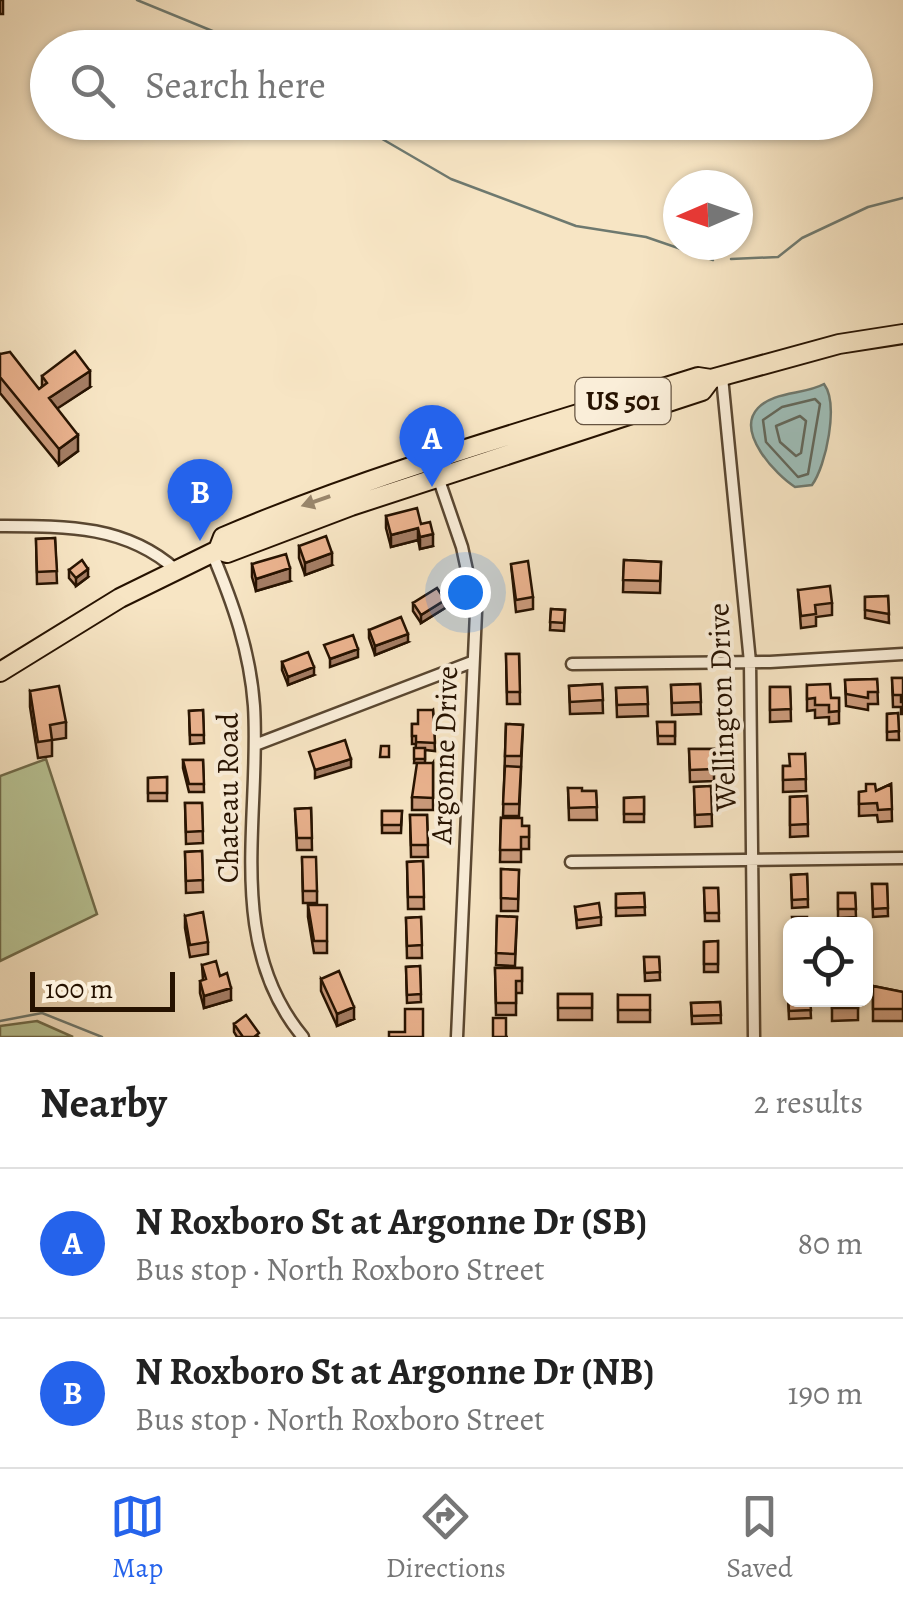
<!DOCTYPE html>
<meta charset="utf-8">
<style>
:root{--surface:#fff;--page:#f6f6f6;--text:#222;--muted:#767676;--line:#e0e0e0;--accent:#2563eb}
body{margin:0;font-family:Alegreya,serif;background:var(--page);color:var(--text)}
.controls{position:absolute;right:30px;bottom:30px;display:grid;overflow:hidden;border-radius:15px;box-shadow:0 2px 8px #0004}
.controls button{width:90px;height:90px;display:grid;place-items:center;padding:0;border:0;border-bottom:2px solid var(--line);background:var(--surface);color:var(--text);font:50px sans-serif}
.compass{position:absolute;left:663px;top:170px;width:90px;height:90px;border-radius:50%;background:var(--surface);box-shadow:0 2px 8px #0004;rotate:268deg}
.scale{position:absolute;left:30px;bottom:25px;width:145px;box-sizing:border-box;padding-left:10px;border:5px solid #261200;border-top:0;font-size:28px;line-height:35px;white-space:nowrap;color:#261200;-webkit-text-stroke:8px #faeed9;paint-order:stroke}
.you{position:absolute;left:465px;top:592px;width:35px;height:35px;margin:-25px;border:8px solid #fff;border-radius:50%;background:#1a73e8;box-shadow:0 0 0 15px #1a73e833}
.badge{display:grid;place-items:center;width:65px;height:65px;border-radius:50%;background:var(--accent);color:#fff;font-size:32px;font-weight:700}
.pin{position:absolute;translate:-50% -82px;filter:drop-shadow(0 2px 5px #0008)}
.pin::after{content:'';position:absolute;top:52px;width:35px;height:30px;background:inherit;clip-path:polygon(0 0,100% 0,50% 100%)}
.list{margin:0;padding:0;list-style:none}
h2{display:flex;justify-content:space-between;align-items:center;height:130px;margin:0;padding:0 40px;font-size:42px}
h2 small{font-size:32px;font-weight:400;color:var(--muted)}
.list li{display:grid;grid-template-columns:65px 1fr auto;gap:30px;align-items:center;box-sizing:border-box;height:150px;padding:0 40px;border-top:2px solid var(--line)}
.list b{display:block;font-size:38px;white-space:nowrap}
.list p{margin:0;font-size:32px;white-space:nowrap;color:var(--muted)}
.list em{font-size:32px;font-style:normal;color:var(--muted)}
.icon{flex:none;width:55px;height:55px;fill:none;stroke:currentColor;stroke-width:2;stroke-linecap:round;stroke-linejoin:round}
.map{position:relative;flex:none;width:903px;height:1037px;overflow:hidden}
.search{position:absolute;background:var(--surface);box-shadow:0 2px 8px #0004;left:30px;right:30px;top:30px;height:110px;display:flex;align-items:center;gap:25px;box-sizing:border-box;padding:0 35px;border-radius:55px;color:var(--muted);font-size:38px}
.sheet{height:430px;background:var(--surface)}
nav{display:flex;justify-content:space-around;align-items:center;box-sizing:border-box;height:140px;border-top:2px solid var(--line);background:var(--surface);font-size:28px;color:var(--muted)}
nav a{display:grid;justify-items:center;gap:5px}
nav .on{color:var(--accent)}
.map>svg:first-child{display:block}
</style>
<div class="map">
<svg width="903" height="1037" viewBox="0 0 903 1037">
<rect width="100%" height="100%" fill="#f7e5c4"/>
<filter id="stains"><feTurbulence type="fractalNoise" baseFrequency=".002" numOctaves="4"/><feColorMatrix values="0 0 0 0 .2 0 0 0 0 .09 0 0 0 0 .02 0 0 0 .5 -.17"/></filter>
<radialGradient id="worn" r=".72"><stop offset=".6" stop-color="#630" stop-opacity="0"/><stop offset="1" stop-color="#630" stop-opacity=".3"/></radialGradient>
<path fill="#b9c596" stroke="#706c4b" stroke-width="2.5" d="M 46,759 L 97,914 L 0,961 L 0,776 Z
M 37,1021 L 73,1037 L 0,1037 L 0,1026 Z"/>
<path fill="#9ebeb9" stroke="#6e796f" stroke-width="2.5" d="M 824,384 C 839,404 826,466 812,485 L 795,487 C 776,475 735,432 758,408 C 774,391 804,395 824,384 Z"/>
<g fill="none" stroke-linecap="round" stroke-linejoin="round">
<path stroke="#62685c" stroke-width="2.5" d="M 815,399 L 820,404 L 808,474 L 798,477 L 766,442 L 763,420 L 782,407 Z
M 800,416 L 806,421 L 801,453 L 796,456 L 780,442 L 776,426 Z"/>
<path stroke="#6e796f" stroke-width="2.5" d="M 137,0 L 254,48
M 353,122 L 451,179 L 576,226 L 646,237 L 713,260
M 731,259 L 778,257 L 802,238 L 868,207 L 903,198
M 0,1021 L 42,1013 L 102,1037"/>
<g stroke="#5a4731" stroke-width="15">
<path id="street" d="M 722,377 L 750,662 L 754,1037
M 439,480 L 462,547 L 476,612 L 457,1037
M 0,526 C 65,526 126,525 176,570
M 212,553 C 233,603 250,651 254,706 C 261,817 224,943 303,1037
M 572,664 L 770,662 L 903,654
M 255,745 L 472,662
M 571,862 L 903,858"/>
</g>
<g stroke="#261200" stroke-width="22">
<path id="highway" d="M 218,550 L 223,537 C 376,472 539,427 698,377 L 711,379 L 839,344 L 903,334
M 0,672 L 120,598 L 218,550 L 227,553 L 351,506 L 702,391 L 711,379"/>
</g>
<use href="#street" stroke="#faeed9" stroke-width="10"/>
<use href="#highway" stroke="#f7e5c4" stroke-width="18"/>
</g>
<path fill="#ca9a7b" stroke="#261200" stroke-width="2.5" d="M 0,354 L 39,389 L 42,387 L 42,376 L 90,387 L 57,408 L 78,451 L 59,465 L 0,393 Z
M 386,516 L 421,524 L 433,546 L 420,549 L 418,540 L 391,547 L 386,528 Z
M 55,538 L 57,583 L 37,584 L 36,539 Z
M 299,546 L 332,565 L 305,575 L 299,558 Z
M 624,560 L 661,562 L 660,593 L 623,592 Z
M 252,564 L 290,581 L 256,591 L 252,577 Z
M 511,564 L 533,597 L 533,609 L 516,612 Z
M 69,570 L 88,577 L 76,586 L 69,578 Z
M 798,590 L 832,603 L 832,615 L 816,617 L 816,626 L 801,628 Z
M 888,596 L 889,623 L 865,618 L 865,597 Z
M 413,603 L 445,608 L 421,623 L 413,611 Z
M 551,609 L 565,610 L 564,631 L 550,630 Z
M 369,630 L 408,642 L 375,655 L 369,638 Z
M 506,654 L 519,654 L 520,704 L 507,704 Z
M 282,662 L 314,675 L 288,685 L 282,670 Z
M 892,678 L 903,678 L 903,714 L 901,714 L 901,707 L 893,707 Z
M 877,679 L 878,704 L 868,704 L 868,710 L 846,706 L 845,680 Z
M 602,684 L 603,713 L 570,714 L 569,686 Z
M 700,684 L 701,714 L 672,715 L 671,685 Z
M 807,685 L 831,698 L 839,698 L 839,723 L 829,724 L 829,717 L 815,718 L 815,710 L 807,711 Z
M 647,687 L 648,716 L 617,717 L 616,688 Z
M 770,687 L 790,687 L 791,721 L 770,722 Z
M 30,691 L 66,722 L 66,738 L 52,740 L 52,756 L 38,758 L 30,707 Z
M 203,710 L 204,743 L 190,744 L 189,711 Z
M 433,710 L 435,751 L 425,750 L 425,763 L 414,763 L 416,744 L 412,744 L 412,724 L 418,724 Z
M 898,713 L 899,740 L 887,740 L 887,714 Z
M 657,722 L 675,722 L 675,744 L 658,744 Z
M 506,724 L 523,725 L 519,816 L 503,816 Z
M 689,749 L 714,749 L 714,781 L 690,782 Z
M 805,754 L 806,791 L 783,792 L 783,766 L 790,766 Z
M 183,760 L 203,760 L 204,792 L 189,792 L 183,768 Z
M 433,763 L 433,810 L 412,810 L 412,797 Z
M 167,777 L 167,801 L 148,801 L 148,778 Z
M 891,784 L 892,821 L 878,822 L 877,815 L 859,816 L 859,792 L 876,791 Z
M 711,786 L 712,826 L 695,827 L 694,787 Z
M 568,788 L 582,791 L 596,791 L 597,820 L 569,820 Z
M 807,796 L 808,836 L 790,837 L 790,797 Z
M 644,797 L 644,822 L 624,822 L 624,798 Z
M 185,803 L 202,803 L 203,843 L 186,844 Z
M 311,808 L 312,850 L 297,850 L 295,809 Z
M 382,811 L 402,811 L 401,833 L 382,833 Z
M 410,815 L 427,815 L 428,857 L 411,857 Z
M 501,818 L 522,826 L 529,826 L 529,849 L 521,849 L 521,862 L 500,862 Z
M 202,851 L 203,892 L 186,893 L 185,852 Z
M 302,857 L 317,891 L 317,903 L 303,903 Z
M 423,861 L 424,909 L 408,909 L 407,862 Z
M 501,869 L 519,870 L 518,911 L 501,911 Z
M 807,874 L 808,907 L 792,908 L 791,875 Z
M 872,884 L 887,884 L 888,916 L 873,917 Z
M 704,888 L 718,888 L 719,921 L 705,921 Z
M 644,893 L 645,915 L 616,916 L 616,894 Z
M 838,893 L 855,893 L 856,917 L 838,918 Z
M 308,905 L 327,941 L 327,953 L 314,953 L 308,917 Z
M 575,907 L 601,917 L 601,925 L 577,928 Z
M 185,916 L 208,942 L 208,954 L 190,957 L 185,928 Z
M 497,916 L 517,917 L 515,966 L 496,965 Z
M 421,917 L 422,958 L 407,958 L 406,918 Z
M 718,941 L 718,972 L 704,972 L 704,942 Z
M 644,957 L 659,957 L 660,980 L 645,981 Z
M 202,965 L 220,976 L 231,1000 L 204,1008 L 200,993 L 200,981 L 203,980 Z
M 420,966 L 421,1002 L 407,1003 L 406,967 Z
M 495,968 L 522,968 L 522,993 L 516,993 L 516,1015 L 496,1015 Z
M 321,979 L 354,1019 L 337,1026 L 321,991 Z
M 873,986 L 903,992 L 903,1021 L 873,1021 Z
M 558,994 L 592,994 L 592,1020 L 558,1020 Z
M 618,995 L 650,1010 L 650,1022 L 618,1022 Z
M 788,995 L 810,1000 L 811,1018 L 789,1019 Z
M 832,1000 L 858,1000 L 858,1020 L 832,1021 Z
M 720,1002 L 721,1023 L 692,1024 L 691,1003 Z
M 234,1024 L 259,1037 L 237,1037 L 234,1032 Z"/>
<path fill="#a47d64" stroke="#261200" stroke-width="2.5" d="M 90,371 L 90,387 L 49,414 L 49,398 Z
M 78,435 L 78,451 L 59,465 L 59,449 Z
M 418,528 L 418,540 L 391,547 L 391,535 Z
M 433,534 L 433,546 L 420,549 L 420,537 Z
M 332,553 L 332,565 L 305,575 L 305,563 Z
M 290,568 L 290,581 L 256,591 L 256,579 Z
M 88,569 L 88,577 L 76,586 L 76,578 Z
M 445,600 L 445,608 L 421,623 L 421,615 Z
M 408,634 L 408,642 L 375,655 L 375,646 Z
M 358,649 L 358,657 L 330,667 L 330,659 Z
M 314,667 L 314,675 L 288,685 L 288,677 Z
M 351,759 L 351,767 L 315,778 L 315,770 Z
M 231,988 L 231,1000 L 204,1008 L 204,996 Z
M 354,1007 L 354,1019 L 337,1026 L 337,1014 Z"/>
<path fill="#ebb38f" stroke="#261200" stroke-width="2.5" d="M 0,0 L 3,0 L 3,14 L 0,14 Z
M 75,351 L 90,371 L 49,398 L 78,435 L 59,449 L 0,377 L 0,354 L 10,352 L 39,389 L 47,383 L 42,376 Z
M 417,508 L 421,524 L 430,522 L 433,534 L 420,537 L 418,528 L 391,535 L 386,516 Z
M 326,536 L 332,553 L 305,563 L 299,546 Z
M 55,538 L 57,571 L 37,572 L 36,539 Z
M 286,554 L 290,568 L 256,579 L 252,564 Z
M 82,560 L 88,569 L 76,578 L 69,570 Z
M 624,560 L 661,562 L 660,581 L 623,580 Z
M 528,561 L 533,597 L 516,600 L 511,564 Z
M 830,586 L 832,603 L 815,605 L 816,614 L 801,616 L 798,590 Z
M 437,588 L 445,600 L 421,615 L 413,603 Z
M 888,596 L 889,614 L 865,610 L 865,597 Z
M 551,609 L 565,610 L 564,623 L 550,622 Z
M 401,617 L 408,634 L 375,646 L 369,630 Z
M 353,635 L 358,649 L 330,659 L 324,645 Z
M 308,652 L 314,667 L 288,677 L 282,662 Z
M 506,654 L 519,654 L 520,692 L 507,692 Z
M 892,678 L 903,678 L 903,702 L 901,702 L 901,695 L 893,695 Z
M 877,679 L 878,692 L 868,692 L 868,698 L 846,694 L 845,680 Z
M 602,684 L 603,700 L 570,702 L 569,686 Z
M 700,684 L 701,702 L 672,703 L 671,685 Z
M 830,684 L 831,698 L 839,698 L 839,711 L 829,712 L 829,705 L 815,705 L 815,698 L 807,699 L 807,685 Z
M 59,686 L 66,722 L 50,725 L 52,740 L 38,742 L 30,691 Z
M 647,687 L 648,704 L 617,705 L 616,688 Z
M 770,687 L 790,687 L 791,709 L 770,710 Z
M 203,710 L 204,735 L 190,735 L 189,711 Z
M 418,710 L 433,710 L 435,743 L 416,742 L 416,736 L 412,736 L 412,724 L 418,724 Z
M 898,713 L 899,731 L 887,732 L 887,714 Z
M 657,722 L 675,722 L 675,736 L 658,736 Z
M 506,724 L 523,725 L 521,756 L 505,756 Z
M 345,740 L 351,759 L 315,770 L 309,752 Z
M 381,746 L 389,746 L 389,757 L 380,757 Z
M 414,748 L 425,748 L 425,759 L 414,759 Z
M 689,749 L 714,749 L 714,769 L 690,770 Z
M 789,754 L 805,754 L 806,779 L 783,780 L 783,766 L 790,766 Z
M 183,760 L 203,760 L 204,784 L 189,784 Z
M 417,763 L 433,763 L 433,798 L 412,797 Z
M 505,766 L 521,767 L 519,804 L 503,804 Z
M 167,777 L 167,793 L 148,793 L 148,778 Z
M 866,784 L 875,784 L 876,791 L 891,784 L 892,809 L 878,810 L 877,803 L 859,804 L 859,792 L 866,791 Z
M 711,786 L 712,814 L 695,815 L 694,787 Z
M 568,788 L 582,788 L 582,791 L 596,791 L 597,807 L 569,808 Z
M 807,796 L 808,824 L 790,825 L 790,797 Z
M 644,797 L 644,814 L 624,814 L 624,798 Z
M 185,803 L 202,803 L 203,831 L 186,832 Z
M 311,808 L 312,838 L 297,838 L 295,809 Z
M 382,811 L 402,811 L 401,825 L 382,825 Z
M 410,815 L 427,815 L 428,845 L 411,845 Z
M 501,818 L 522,818 L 522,826 L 529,826 L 529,837 L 521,837 L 521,850 L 500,850 Z
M 202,851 L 203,880 L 186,881 L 185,852 Z
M 302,857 L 316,857 L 317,891 L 303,891 Z
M 423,861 L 424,897 L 408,897 L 407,862 Z
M 501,869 L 519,870 L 518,899 L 501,898 Z
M 807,874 L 808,899 L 792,900 L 791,875 Z
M 872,884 L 887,884 L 888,908 L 873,909 Z
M 704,888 L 718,888 L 719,913 L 705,913 Z
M 644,893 L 645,907 L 616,908 L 616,894 Z
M 838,893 L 855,893 L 856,909 L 838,909 Z
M 599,903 L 601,917 L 577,920 L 575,907 Z
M 308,905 L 327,905 L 327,941 L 314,941 Z
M 203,912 L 208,942 L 190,945 L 185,916 Z
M 497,916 L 517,917 L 515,954 L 496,953 Z
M 421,917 L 422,945 L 407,946 L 406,918 Z
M 792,917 L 807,917 L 807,924 L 793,924 Z
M 718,941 L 718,964 L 704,964 L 704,942 Z
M 644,957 L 659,957 L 660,972 L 645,973 Z
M 216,961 L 220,976 L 227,973 L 231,988 L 204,996 L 200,981 L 206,979 L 202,965 Z
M 420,966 L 421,994 L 407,995 L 406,967 Z
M 495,968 L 522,968 L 522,981 L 516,981 L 516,1003 L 496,1003 Z
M 339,971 L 354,1007 L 337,1014 L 321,979 Z
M 873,986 L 903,992 L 903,1009 L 873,1009 Z
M 558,994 L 592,994 L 592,1008 L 558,1008 Z
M 618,995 L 650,995 L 650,1010 L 618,1010 Z
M 788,995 L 790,995 L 790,1000 L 810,1000 L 811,1010 L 789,1011 Z
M 832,1000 L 858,1000 L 858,1008 L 832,1008 Z
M 720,1002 L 721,1015 L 692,1016 L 691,1003 Z
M 405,1009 L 423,1009 L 423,1037 L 389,1037 L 389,1032 L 405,1032 Z
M 246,1015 L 259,1033 L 254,1037 L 243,1037 L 234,1024 Z
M 493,1018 L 506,1018 L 506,1037 L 508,1037 L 493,1037 Z"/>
<defs><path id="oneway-solid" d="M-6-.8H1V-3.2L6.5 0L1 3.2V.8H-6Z" transform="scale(2.5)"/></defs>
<use fill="#99866c" href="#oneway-solid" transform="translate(316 501) rotate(161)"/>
<g text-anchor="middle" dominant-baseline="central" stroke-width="8" stroke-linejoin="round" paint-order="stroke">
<rect fill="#faeed9" stroke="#665441" stroke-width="2.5" x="575.5" y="378" width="95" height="46" rx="8"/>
<g font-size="28" font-weight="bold" fill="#261200">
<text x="623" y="401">US 501</text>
</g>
<g font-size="30" fill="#261200" stroke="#faeed9">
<text transform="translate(722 707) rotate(-92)">Wellington Drive</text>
<text transform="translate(444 755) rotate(-88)">Argonne Drive</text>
<text transform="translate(228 798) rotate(-90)">Chateau Road</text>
</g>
</g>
<rect width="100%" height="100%" filter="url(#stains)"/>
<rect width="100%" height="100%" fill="url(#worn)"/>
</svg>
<div class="controls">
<button><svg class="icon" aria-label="locate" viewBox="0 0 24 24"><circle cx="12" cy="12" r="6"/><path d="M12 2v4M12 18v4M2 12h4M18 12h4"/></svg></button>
</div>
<svg class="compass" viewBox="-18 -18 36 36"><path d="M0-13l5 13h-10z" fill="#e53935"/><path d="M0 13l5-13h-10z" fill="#767676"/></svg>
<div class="scale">100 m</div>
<div class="you"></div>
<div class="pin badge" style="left:432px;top:487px">A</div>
<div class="pin badge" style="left:200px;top:541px">B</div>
<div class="search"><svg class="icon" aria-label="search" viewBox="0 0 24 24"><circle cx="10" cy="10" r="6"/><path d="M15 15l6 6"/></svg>Search here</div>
</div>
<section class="sheet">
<h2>Nearby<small>2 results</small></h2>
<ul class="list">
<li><span class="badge">A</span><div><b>N Roxboro St at Argonne Dr (SB)</b><p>Bus stop · North Roxboro Street</p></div><em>80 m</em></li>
<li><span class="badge">B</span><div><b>N Roxboro St at Argonne Dr (NB)</b><p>Bus stop · North Roxboro Street</p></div><em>190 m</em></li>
</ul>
</section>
<nav>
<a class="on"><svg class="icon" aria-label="map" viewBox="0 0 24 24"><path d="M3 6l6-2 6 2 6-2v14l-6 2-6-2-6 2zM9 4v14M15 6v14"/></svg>Map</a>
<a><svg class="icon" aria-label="directions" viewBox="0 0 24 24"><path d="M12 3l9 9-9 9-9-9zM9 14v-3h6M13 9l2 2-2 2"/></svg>Directions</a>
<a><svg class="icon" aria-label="saved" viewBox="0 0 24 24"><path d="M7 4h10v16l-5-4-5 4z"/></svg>Saved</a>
</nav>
